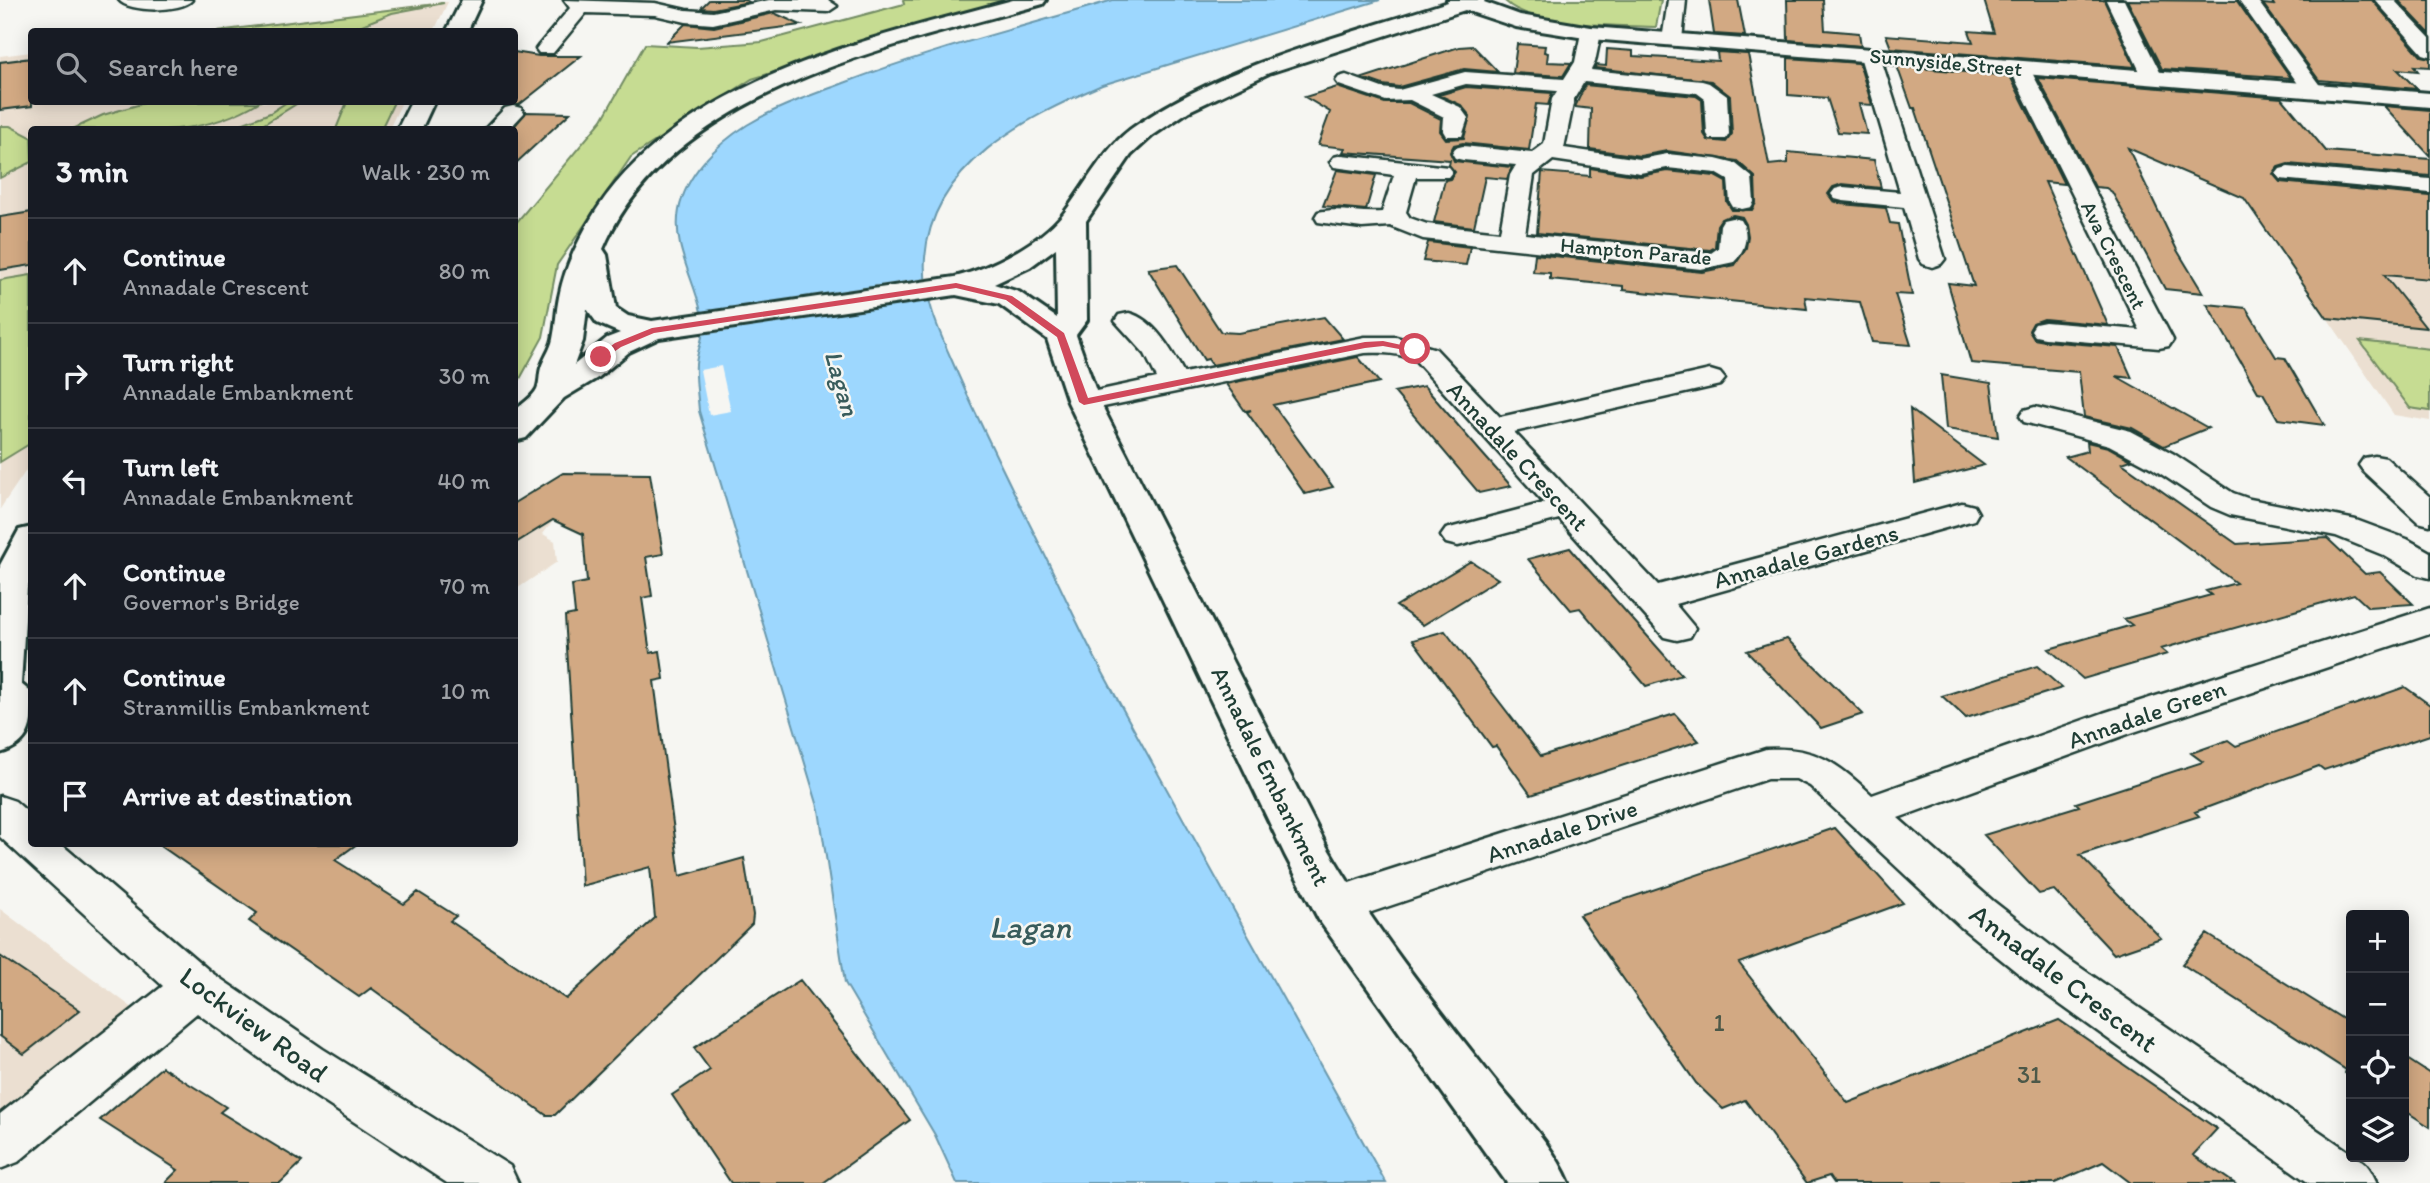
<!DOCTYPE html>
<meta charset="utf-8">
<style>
:root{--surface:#171b24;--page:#242831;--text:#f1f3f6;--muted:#9ea1a6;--line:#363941}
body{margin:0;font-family:Itim,sans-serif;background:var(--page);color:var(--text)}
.controls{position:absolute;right:21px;bottom:21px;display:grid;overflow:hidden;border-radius:7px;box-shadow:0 4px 18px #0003}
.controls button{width:63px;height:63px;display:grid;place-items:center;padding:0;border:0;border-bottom:2px solid var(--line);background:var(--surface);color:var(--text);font:35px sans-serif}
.stop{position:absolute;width:21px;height:21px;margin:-16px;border:5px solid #d1495b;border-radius:50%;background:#fff}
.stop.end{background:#d1495b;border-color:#fff;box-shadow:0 2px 7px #0008}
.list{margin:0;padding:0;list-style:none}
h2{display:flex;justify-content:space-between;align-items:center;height:91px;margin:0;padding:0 28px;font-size:30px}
h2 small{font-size:23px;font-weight:400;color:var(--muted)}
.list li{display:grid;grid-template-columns:46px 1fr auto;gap:21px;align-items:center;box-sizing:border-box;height:105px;padding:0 28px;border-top:2px solid var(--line)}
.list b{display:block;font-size:26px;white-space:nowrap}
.list p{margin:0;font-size:23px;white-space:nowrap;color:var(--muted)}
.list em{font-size:23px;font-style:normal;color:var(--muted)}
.icon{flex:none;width:38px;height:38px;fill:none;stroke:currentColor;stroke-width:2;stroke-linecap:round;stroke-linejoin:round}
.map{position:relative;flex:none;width:2430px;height:1183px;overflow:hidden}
.search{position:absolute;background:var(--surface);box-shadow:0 4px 18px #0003;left:28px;top:28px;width:490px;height:77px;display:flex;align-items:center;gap:18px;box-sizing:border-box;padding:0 24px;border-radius:7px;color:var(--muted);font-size:26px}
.panel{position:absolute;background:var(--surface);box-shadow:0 4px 18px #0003;left:28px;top:126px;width:490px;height:721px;border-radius:7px}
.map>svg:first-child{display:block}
</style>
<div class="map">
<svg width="2430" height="1183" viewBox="0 0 2430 1183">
<rect width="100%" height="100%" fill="#f6f6f2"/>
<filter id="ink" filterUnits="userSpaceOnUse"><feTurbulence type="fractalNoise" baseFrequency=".0143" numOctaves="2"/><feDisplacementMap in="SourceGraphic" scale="14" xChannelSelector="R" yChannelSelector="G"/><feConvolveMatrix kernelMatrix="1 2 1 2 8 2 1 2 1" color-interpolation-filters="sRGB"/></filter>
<g filter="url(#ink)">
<path fill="#ebdfd1" d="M 442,2 L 448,2 L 434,31 L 202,32 Z
M 31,52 L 32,102 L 402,102 L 389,129 L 32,130 L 31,463 L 0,509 L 0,56 Z
M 2255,213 L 2430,230 L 2430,421 L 2394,415 Z
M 515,503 L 553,521 L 543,534 L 555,541 L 557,562 L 515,590 Z
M 0,909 L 134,1009 L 0,1116 Z"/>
<path fill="#c6dc92" stroke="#728c63" stroke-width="2" d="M 903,0 L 1007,0 L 752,79 L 631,157 L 557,265 L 543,337 L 515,388 L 515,224 L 602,120 L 645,44 L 697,47 L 762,42 L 904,4 Z
M 1508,0 L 1661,0 L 1656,27 C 1618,25 1532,28 1505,1 Z
M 444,3 L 392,13 L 347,31 L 217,31 Z
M 148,102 L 259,102 C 199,139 141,130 73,129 L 103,115 Z
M 287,102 L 309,102 L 298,103 L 256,129 L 228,129 L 270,113 Z
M 347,102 L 394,102 L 381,129 L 336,129 Z
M 0,126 L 10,126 L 31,137 L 32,162 L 0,178 Z
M 31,275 L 31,443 L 0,462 L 0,280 Z
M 2360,341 L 2430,349 L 2430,411 L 2410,408 Z"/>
<path fill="#9dd7fe" stroke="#6b99ad" stroke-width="2" d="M 1113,0 L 1380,0 L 1102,85 C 1026,118 932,164 925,258 C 922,298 941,335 956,370 C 979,422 1004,472 1029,523 C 1052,568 1072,614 1095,658 C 1190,834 1289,1008 1386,1183 L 957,1183 L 935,1135 L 845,983 L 819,810 L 699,411 C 698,396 695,379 696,364 C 698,344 707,336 701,312 C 694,278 672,246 679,210 C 686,174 717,144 747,125 C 776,107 812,95 844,83 C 932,49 1023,27 1113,0 Z"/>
<path fill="#f6f6f2" d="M 928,278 L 932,300 L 700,335 L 698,312 Z
M 721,366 L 731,411 L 709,415 L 700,370 Z"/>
<path fill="#d2a983" stroke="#1f3d34" stroke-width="2" d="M 709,0 L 746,0 L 749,2 L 713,9 L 701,8 Z
M 1709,0 L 1738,0 L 1745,36 L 1714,34 Z
M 1787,0 L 1823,0 L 1825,30 L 1859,33 L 1861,46 L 1788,40 Z
M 1984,0 L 2104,0 L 2135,67 L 1891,48 L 1886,35 L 1973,42 L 1969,31 L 1994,33 Z
M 2127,0 L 2237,1 L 2291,78 L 2162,69 Z
M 2271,0 L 2372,0 L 2421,56 L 2430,58 L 2430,67 L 2414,66 L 2418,71 L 2397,69 L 2417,89 L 2319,80 L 2263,4 L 2274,5 Z
M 2398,0 L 2430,0 L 2430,34 Z
M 774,13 L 801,25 L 667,42 L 685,24 L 714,27 Z
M 1517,44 L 1545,46 L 1544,52 L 1548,53 L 1547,62 L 1571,63 L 1563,76 L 1513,73 Z
M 1473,46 L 1498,72 L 1464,69 L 1399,87 L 1383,85 L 1363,78 L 1459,47 Z
M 1607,49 L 1633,51 L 1633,56 L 1718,61 L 1717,52 L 1748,54 L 1769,165 L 1788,163 L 1788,152 L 1874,160 L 1881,188 L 1842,184 L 1833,187 L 1828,194 L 1833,201 L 1842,204 L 1886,208 L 1890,223 L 1898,224 L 1912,295 L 1895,294 L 1911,345 L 1872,342 L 1860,302 L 1805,297 L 1807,309 L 1623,290 L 1623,286 L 1550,279 L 1550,273 L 1533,272 L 1535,254 L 1702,272 L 1735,265 L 1746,248 L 1748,236 L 1746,224 L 1742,217 L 1733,215 L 1721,219 L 1717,225 L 1715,247 L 1710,250 L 1537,233 L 1542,172 L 1590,176 L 1590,168 L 1640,176 L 1667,171 L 1715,176 L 1726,182 L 1727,202 L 1732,210 L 1752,210 L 1756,203 L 1755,177 L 1737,161 L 1667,151 L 1640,156 L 1590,149 L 1591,109 L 1575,107 L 1585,85 L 1696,96 L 1702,100 L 1704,134 L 1708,140 L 1726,142 L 1732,134 L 1730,96 L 1711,81 L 1595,68 L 1596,65 L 1606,66 Z
M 514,52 L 539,56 L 581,56 L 519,105 L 514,104 Z
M 32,58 L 32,106 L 0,110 L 0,62 Z
M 1788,58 L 1859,63 L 1872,105 L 1859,104 L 1867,134 L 1838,132 L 1827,98 L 1788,95 Z
M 1897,66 L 2010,76 L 2064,184 L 2045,182 L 2108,325 L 2044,319 L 2033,323 L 2029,331 L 2034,339 L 2045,341 L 2118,347 L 2132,378 L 2116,376 L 2208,428 L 2164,446 L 2132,428 L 2084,417 L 2079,372 L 1971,363 L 1948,283 L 1974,286 L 1915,108 L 1912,108 Z
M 2038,78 L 2282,98 L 2326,151 L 2430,159 L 2430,176 L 2288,164 L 2278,167 L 2273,174 L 2280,182 L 2430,196 L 2430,279 L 2384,275 L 2426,328 L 2327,318 L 2244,198 L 2128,148 L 2177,250 L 2203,293 L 2165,289 L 2112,192 L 2106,188 L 2095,187 Z
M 1337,87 L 1385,103 L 1409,103 L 1441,119 L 1440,131 L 1446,139 L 1464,138 L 1470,116 L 1461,105 L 1439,95 L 1466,87 L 1552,93 L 1548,105 L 1536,104 L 1529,150 L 1463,143 L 1454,145 L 1450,152 L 1454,161 L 1512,167 L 1507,179 L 1485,177 L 1474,227 L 1434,222 L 1445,180 L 1450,179 L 1455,172 L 1449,165 L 1450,160 L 1343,152 L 1345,148 L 1318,145 L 1330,112 L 1305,97 Z
M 2384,106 L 2430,110 L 2430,156 Z
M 526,112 L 570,113 L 514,165 L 514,127 Z
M 1337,170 L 1376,175 L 1366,210 L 1323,206 Z
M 32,212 L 32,265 L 0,270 L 0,217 Z
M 1428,242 L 1470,247 L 1466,265 L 1423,261 Z
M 1177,265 L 1221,332 L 1238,333 L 1324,317 L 1343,339 L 1212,365 L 1208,359 L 1204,360 L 1148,269 Z
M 2207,304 L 2246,308 L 2276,357 L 2285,358 L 2324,425 L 2278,419 L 2263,393 L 2258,392 Z
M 1358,357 L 1379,382 L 1273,405 L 1333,487 L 1305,494 L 1247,412 L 1251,410 L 1245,411 L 1226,384 Z
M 1941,375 L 1991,383 L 1998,437 L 1946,429 Z
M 1424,386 L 1480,451 L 1511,486 L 1479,493 L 1394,392 Z
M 1910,409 L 1984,465 L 1915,483 Z
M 2087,442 L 2108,447 L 2131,460 L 2122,463 L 2237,544 L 2327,538 L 2365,574 L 2380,572 L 2413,604 L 2368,607 L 2354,594 L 2161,649 L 2167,654 L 2083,679 L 2049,649 L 2132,625 L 2124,619 L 2211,595 L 2206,591 L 2236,583 L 2066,457 L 2088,451 Z
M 563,473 L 650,474 L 663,554 L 646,557 L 652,596 L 642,598 L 650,653 L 660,651 L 664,679 L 654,681 L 680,876 L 744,858 L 753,915 L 752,924 L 555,1115 L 546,1115 L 371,988 L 359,997 L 249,921 L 257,913 L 158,844 L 357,844 L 335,860 L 404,904 L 418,892 L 456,916 L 450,921 L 566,999 L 655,918 L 650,867 L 582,886 L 565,616 L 575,614 L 572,585 L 587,582 L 583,534 L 553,520 L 514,544 L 514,503 Z
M 1570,548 L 1587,568 L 1682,675 L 1646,686 L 1580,608 L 1571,610 L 1528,559 Z
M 1471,561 L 1498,579 L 1423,625 L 1396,606 Z
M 1445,631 L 1541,756 L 1675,714 L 1699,741 L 1531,795 L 1496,746 L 1492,747 L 1413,640 Z
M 1787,639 L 1824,675 L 1863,714 L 1821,728 L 1747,651 Z
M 2037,666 L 2062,688 L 1966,718 L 1942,696 Z
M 2405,687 L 2430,705 L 2430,735 L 2324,770 L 2319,766 L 2195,812 L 2199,816 L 2080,855 L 2161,938 L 2114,954 L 2054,890 L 2039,894 L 1984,835 L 2079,806 L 2076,803 L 2203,762 L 2191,753 L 2228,740 L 2236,746 Z
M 1835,828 L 1903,903 L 1739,963 L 1848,1103 L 2059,1020 L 2217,1129 L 2193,1155 L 2234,1183 L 2131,1183 L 2103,1162 L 2055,1183 L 1834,1183 L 1829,1176 L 1807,1183 L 1745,1100 L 1723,1109 L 1696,1083 L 1579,915 Z
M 2207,934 L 2351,1024 L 2351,1077 L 2345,1073 L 2346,1070 L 2182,964 Z
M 0,956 L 80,1010 L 24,1054 L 0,1036 Z
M 800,980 L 910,1120 L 823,1183 L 731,1183 L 672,1095 L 710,1070 L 694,1048 Z
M 2404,1057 L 2430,1074 L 2430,1127 L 2404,1110 Z
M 162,1067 L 226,1107 L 220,1112 L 302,1162 L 280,1183 L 165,1183 L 178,1170 L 100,1120 Z"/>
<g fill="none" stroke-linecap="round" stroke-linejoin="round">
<g stroke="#1f3d34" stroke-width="5">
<path id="street" d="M 119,0 L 192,0 C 182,12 129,13 119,0 Z
M 564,0 L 655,3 L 686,10 L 713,12 L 769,0 L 828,0 L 837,6 L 828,12 L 776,10 L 713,24 L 686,22 L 655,15 L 586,13 L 553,53 L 539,53 L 536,49 L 539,45 L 570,8 Z
M 1668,0 L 1686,0 L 1682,40 L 1679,44 L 1665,44 L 1662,40 Z
M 2106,0 L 2124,0 L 2163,78 L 2160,82 L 2146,82 L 2143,78 Z
M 2239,0 L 2257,0 L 2324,91 L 2320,95 L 2306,95 Z
M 2375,0 L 2394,0 L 2430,38 L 2430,56 L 2423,54 Z
M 1591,27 L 1601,33 L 1595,62 L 1591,70 L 1702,81 L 1709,83 L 1727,96 L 1729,134 L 1726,139 L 1710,139 L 1707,134 L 1705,99 L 1697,93 L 1584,82 L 1574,99 L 1564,148 L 1640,159 L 1667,154 L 1716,159 L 1736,164 L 1752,177 L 1754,202 L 1751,207 L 1742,209 L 1733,207 L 1730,202 L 1728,180 L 1716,173 L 1667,168 L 1640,173 L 1553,160 L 1534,175 L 1525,234 L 1711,253 L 1718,248 L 1720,225 L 1723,220 L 1732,218 L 1741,220 C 1750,234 1745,251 1734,262 L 1701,269 L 1423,239 L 1390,226 L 1362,228 L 1318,222 L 1315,217 L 1318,212 C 1338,207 1361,214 1382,212 L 1394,175 L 1334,167 L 1330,162 L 1334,157 L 1342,155 L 1448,167 L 1452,172 L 1448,177 L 1416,177 L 1406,212 L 1410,218 L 1427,224 L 1500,232 L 1510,175 L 1516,165 L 1463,160 L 1455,158 L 1452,153 L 1455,148 L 1463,146 L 1532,153 L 1544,144 L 1552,99 L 1557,91 L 1466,84 L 1431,94 L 1460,107 L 1468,118 L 1462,136 L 1446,136 L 1443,131 L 1444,117 L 1410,100 L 1386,101 L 1339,85 L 1336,81 L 1339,77 L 1346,75 L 1382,88 L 1399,90 L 1465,72 L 1564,79 L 1575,62 L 1581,33 Z
M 1870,50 L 1877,52 L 1880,56 L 1945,259 L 1941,264 L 1932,267 L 1923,264 L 1919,259 L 1904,207 L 1843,201 L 1835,199 L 1831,194 L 1835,189 L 1843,187 L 1900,192 L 1860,56 L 1863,52 Z
M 2019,61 L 2026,63 L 2029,67 L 2173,340 L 2169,346 L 2159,348 L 2045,338 L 2035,336 L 2031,330 L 2035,324 L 2045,322 L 2140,330 L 2009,67 L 2012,63 Z
M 513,106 L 521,108 L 524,113 L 508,130 L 484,130 L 505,108 Z
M 2288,167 L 2430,179 L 2430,193 L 2280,179 L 2276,174 L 2280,169 Z
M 1129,313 C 1154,319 1172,351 1184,373 L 1365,337 L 1396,337 L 1436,349 L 1500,417 L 1710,370 L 1720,373 L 1725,379 L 1720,385 L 1514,432 L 1658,585 L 1962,503 L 1974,506 L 1978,513 L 1974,520 L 1675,604 L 1695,628 L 1690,637 L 1677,640 L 1664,637 L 1559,519 L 1458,546 L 1446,543 L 1441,536 L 1446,529 L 1544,503 L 1416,361 C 1399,353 1384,352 1365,353 L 1084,411 L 1073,408 L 1069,402 L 1073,396 L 1157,378 L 1145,354 L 1115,321 L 1119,315 Z
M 2035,407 L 2131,431 L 2174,454 L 2233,493 L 2250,499 L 2356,520 L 2407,539 L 2430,552 L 2430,578 L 2418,575 L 2383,555 L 2336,536 L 2230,515 L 2211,507 L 2152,468 L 2109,445 L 2024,422 L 2020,416 L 2024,410 Z
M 2375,456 L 2386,458 L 2430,497 L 2430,525 L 2418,522 L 2364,472 L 2359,465 L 2364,458 Z
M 2430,608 L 2430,633 L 2131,733 L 1898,818 L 1993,901 L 2065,957 L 2351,1153 L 2351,1157 C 2366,1158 2371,1171 2377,1183 L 2309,1183 L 2033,985 L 1961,927 L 1810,786 L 1796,779 L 1767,779 L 1336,924 L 1321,919 L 1314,906 L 1321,893 L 1358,880 L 1766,749 C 1816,746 1837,763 1872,795 L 2103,713 Z
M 0,796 L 15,801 L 32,816 L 32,844 L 61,844 L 212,973 L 323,1049 L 510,1166 L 518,1183 L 447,1183 L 289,1079 L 197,1013 L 18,1162 L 0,1169 L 0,1114 L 163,986 L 0,837 Z"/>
</g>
<g stroke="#1f3d34" stroke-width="6">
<path id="secondary" d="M 462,0 L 482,0 L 467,32 L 446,32 Z
M 1013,0 L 1046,0 L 1043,4 C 896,45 679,88 607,240 L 603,249 L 607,255 L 616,308 L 628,316 L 652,321 L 955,277 C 991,268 1040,243 1064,213 C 1088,182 1104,146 1138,124 C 1233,61 1341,37 1448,2 L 1447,0 L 1485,0 L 1484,2 L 1520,15 L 1591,27 L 2430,93 L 2430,107 L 1591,39 L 1516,27 L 1465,10 L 1269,73 L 1189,111 L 1152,136 L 1131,155 L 1086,221 L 1087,320 L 1076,335 L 1100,402 L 1327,847 C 1373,926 1431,1000 1488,1072 C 1515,1107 1552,1142 1569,1183 L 1507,1183 L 1319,920 L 1285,855 L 1068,402 L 1047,339 L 999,304 L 956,295 L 659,338 L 629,352 L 599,377 L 564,398 L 526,438 L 514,441 L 514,411 C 521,405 533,397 537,389 C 540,383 539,374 541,368 C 544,358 551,349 553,339 C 556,325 556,311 559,297 C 563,276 571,256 581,237 C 656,85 863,40 1013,0 ZM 1056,248 L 1057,318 L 1019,292 L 994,284 L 1030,267 ZM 587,309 L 597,323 L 620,333 L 607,338 L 574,365 L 583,341 Z
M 411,102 L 434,102 L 421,130 L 397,130 Z
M 32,527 L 32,579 L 27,588 L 21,684 L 32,693 C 32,724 33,743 0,753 L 0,565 L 19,530 Z"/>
</g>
<use href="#street" fill="#f6f6f2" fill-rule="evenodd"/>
<use href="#secondary" fill="#f6f6f2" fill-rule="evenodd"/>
</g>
</g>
<path fill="#d1495b" d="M 956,283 L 1012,296 L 1064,333 L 1088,398 L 1365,342 L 1383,341 L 1420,349 L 1415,352 L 1383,346 L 1365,348 L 1084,405 L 1079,402 L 1057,337 L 1006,300 L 956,288 L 654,333 L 621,347 L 604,359 L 596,357 L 615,343 L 652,328 Z"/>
<g text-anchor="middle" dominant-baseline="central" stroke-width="5" stroke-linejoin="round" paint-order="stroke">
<g font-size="21" fill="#1f3d34" stroke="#f6f6f2">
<text transform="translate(1946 62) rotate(5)">Sunnyside Street</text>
<text transform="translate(1636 251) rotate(5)">Hampton Parade</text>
<text transform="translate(2114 255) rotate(63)">Ava Crescent</text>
</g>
<g font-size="24" fill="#1f3d34" stroke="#f6f6f2">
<text transform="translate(1518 456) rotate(47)">Annadale Crescent</text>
<text transform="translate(1806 556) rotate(-15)">Annadale Gardens</text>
<text transform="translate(2147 714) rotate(-19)">Annadale Green</text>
<text transform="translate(1271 776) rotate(64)">Annadale Embankment</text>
<text transform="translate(1562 831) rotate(-18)">Annadale Drive</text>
</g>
<g font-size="24" fill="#4c5848">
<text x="1719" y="1022">1</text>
<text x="2029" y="1074">31</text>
</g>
<g font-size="26" font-style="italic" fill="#385c5c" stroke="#f6f6f2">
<text transform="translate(842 383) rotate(74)">Lagan</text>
</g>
<g font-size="28" fill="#1f3d34" stroke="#f6f6f2">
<text transform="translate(2064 978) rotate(37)">Annadale Crescent</text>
<text transform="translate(254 1024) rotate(36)">Lockview Road</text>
</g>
<g font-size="32" font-style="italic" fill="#385c5c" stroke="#f6f6f2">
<text x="1030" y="927">Lagan</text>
</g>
</g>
</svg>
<div class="controls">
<button>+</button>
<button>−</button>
<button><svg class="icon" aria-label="locate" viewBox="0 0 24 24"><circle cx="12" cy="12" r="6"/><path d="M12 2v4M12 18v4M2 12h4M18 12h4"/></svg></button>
<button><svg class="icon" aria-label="layers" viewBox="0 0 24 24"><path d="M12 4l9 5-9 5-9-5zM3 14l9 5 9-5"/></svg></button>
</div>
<div class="stop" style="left:1415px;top:349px"></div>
<div class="stop end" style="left:601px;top:357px"></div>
<div class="search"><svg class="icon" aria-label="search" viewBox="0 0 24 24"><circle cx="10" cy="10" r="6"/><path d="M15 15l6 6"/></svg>Search here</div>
<section class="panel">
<h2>3 min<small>Walk · 230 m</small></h2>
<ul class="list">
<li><svg class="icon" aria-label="ahead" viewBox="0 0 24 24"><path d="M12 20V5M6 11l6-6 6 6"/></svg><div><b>Continue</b><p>Annadale Crescent</p></div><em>80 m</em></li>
<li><svg class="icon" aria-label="right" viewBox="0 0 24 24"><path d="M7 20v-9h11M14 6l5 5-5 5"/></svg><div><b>Turn right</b><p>Annadale Embankment</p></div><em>30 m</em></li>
<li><svg class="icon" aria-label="left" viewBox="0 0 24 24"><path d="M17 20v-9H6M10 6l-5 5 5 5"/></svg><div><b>Turn left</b><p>Annadale Embankment</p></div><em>40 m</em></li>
<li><svg class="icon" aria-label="ahead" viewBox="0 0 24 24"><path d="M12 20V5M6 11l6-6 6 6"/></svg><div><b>Continue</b><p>Governor's Bridge</p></div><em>70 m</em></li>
<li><svg class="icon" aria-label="ahead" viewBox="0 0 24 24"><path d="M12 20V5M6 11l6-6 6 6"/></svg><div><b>Continue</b><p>Stranmillis Embankment</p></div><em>10 m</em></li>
<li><svg class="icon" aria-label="arrive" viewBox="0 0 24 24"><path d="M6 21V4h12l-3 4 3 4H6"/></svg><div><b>Arrive at destination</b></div></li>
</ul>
</section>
</div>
